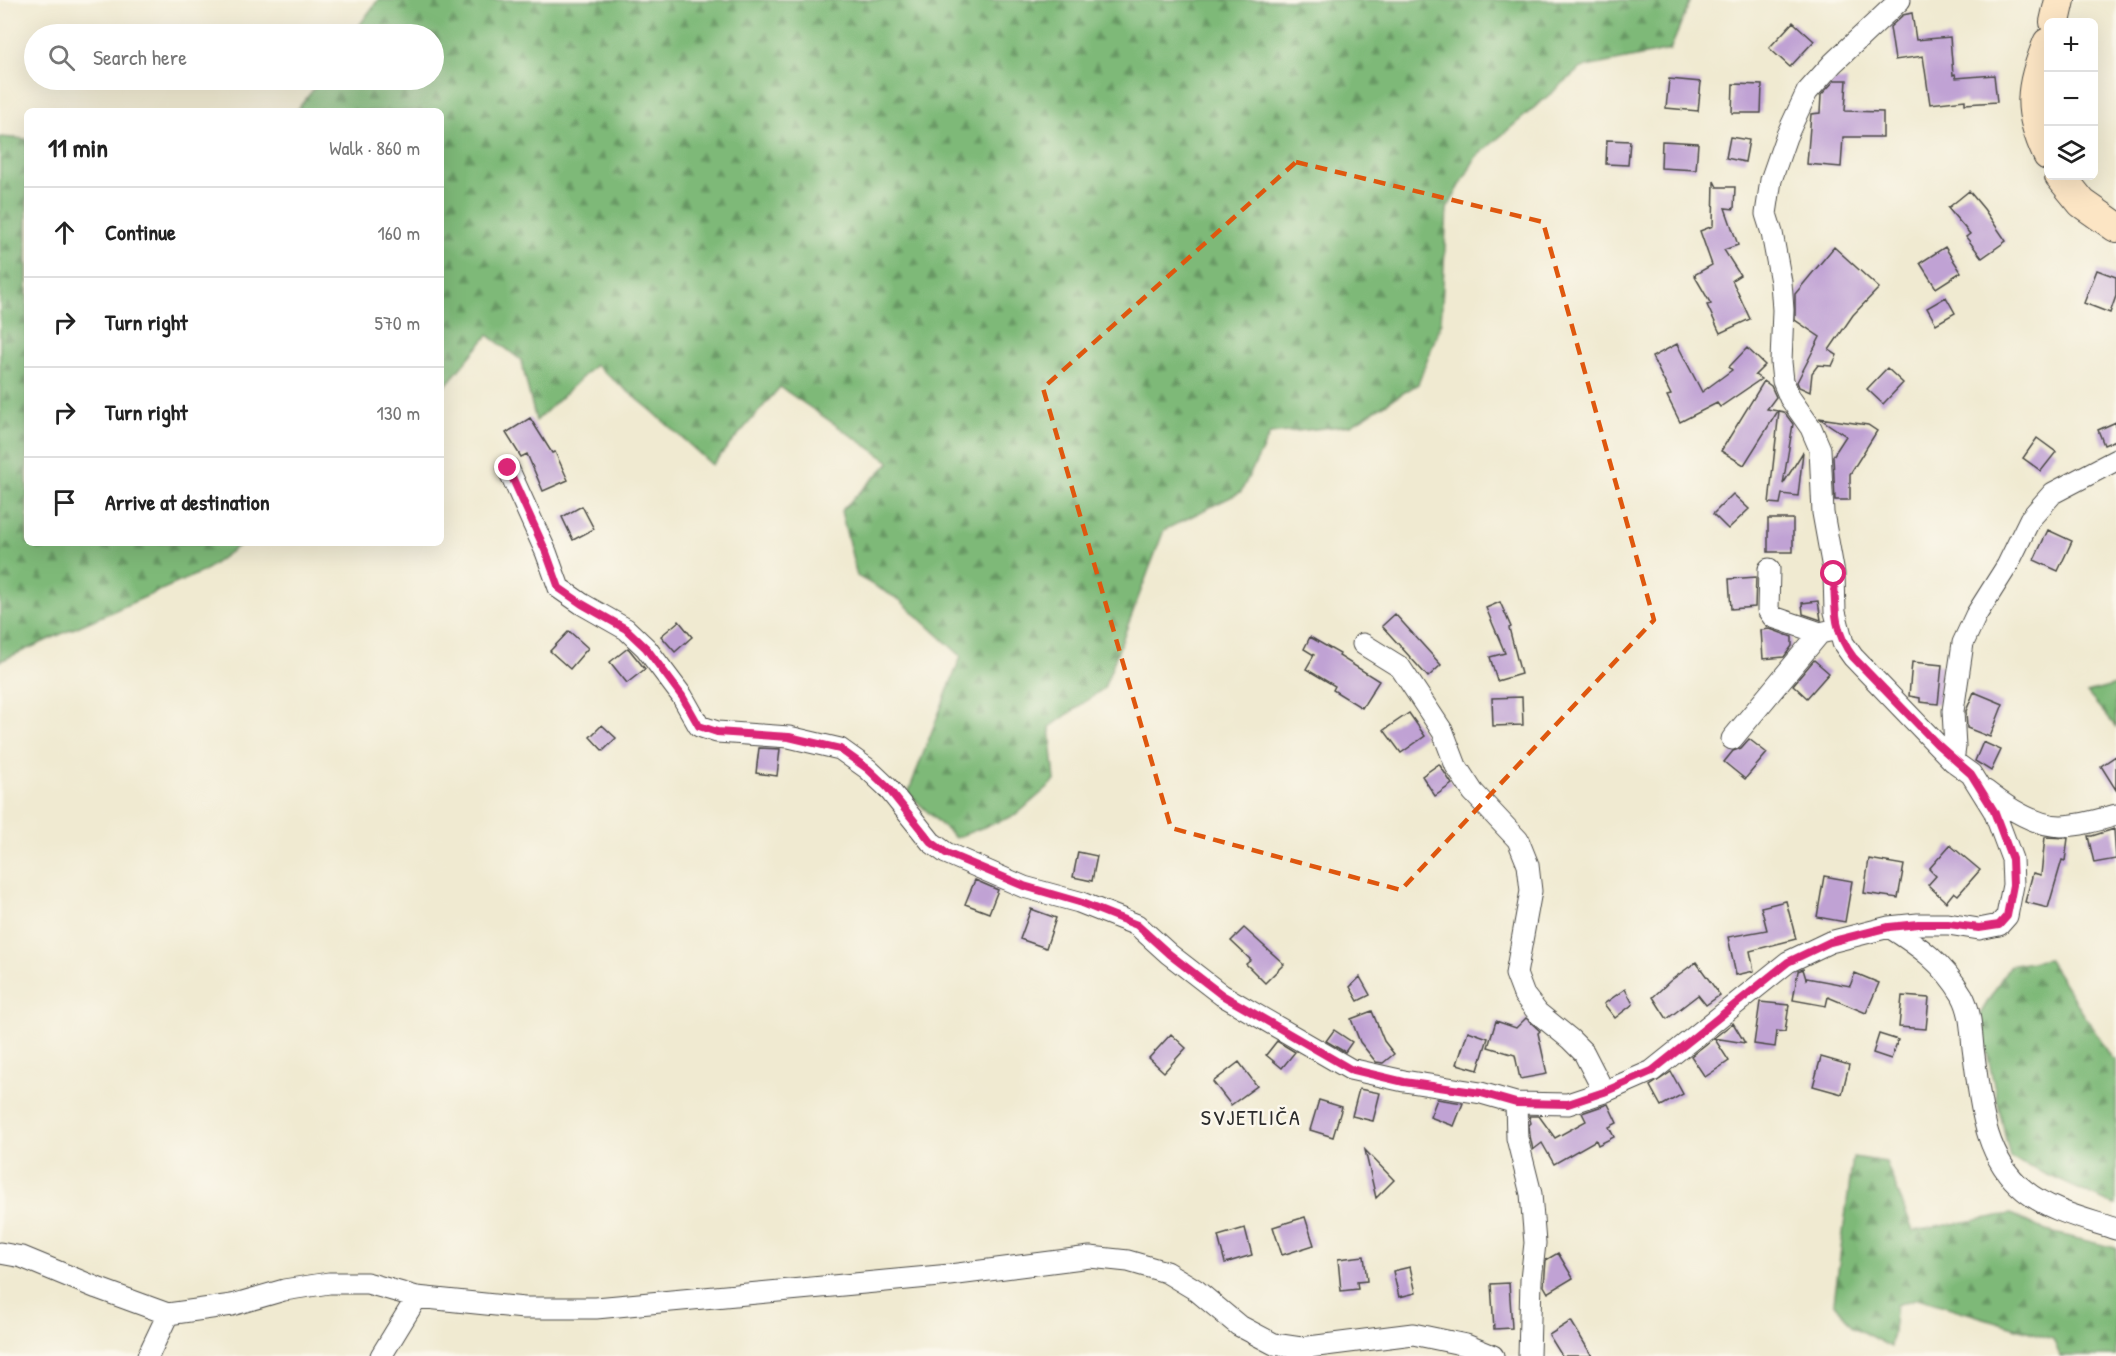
<!DOCTYPE html>
<meta charset="utf-8">
<style>
:root{--surface:#fff;--page:#f6f6f6;--text:#222;--muted:#767676;--line:#e0e0e0}
body{margin:0;font-family:"Patrick Hand",sans-serif;background:var(--page);color:var(--text)}
.controls{position:absolute;right:18px;top:18px;display:grid;overflow:hidden;border-radius:9px;box-shadow:0 6px 24px #0002}
.controls button{width:54px;height:54px;display:grid;place-items:center;padding:0;border:0;border-bottom:2px solid var(--line);background:var(--surface);color:var(--text);font:30px sans-serif}
.stop{position:absolute;width:18px;height:18px;margin:-14px;border:4px solid #db2777;border-radius:50%;background:#fff}
.stop.end{background:#db2777;border-color:#fff;box-shadow:0 2px 6px #0008}
.list{margin:0;padding:0;list-style:none}
h2{display:flex;justify-content:space-between;align-items:center;height:78px;margin:0;padding:0 24px;font-size:26px}
h2 small{font-size:20px;font-weight:400;color:var(--muted)}
.list li{display:grid;grid-template-columns:39px 1fr auto;gap:18px;align-items:center;box-sizing:border-box;height:90px;padding:0 24px;border-top:2px solid var(--line)}
.list b{display:block;font-size:22px;white-space:nowrap}
.list em{font-size:20px;font-style:normal;color:var(--muted)}
.icon{flex:none;width:33px;height:33px;fill:none;stroke:currentColor;stroke-width:2;stroke-linecap:round;stroke-linejoin:round}
.map{position:relative;flex:none;width:2116px;height:1356px;overflow:hidden}
.search{position:absolute;background:var(--surface);box-shadow:0 6px 24px #0002;left:24px;top:24px;width:420px;height:66px;display:flex;align-items:center;gap:15px;box-sizing:border-box;padding:0 21px;border-radius:33px;color:var(--muted);font-size:22px}
.panel{position:absolute;background:var(--surface);box-shadow:0 6px 24px #0002;left:24px;top:108px;width:420px;height:438px;border-radius:9px}
.map>svg:first-child{display:block}
</style>
<div class="map">
<svg width="2116" height="1356" viewBox="0 0 2116 1356">
<defs>
<pattern id="forest-firs" width="22" height="20" patternUnits="userSpaceOnUse" patternTransform="scale(1.5)"><rect width="22" height="20" fill="#7eb978"/><path d="M5 1l3.5 6h-7zM16 11l3.5 6h-7z" fill="#679763"/></pattern>
</defs>
<rect width="100%" height="100%" fill="#fbf7ec"/>
<filter id="ink" filterUnits="userSpaceOnUse"><feTurbulence type="fractalNoise" baseFrequency=".0167" numOctaves="2"/><feDisplacementMap in="SourceGraphic" scale="12" xChannelSelector="R" yChannelSelector="G"/><feConvolveMatrix kernelMatrix="1 2 1 2 8 2 1 2 1" color-interpolation-filters="sRGB"/></filter>
<filter id="wash" filterUnits="userSpaceOnUse"><feTurbulence type="fractalNoise" baseFrequency=".008" numOctaves="4" result="noise"/><feDisplacementMap in="SourceGraphic" scale="24" xChannelSelector="R" yChannelSelector="G"/><feGaussianBlur stdDeviation="1.35" result="paint"/><feColorMatrix in="noise" values="0 0 0 0 0 0 0 0 0 0 0 0 0 0 0 0 0 1.4 0 .05"/><feComposite in="paint" operator="in"/></filter>
<g filter="url(#wash)">
<rect width="100%" height="100%" fill="#f0ead1"/>
<path fill="url(#forest-firs)" stroke="#547252" stroke-width="1.5" d="M 378,0 L 1691,0 L 1670,50 L 1581,68 L 1476,157 L 1447,209 L 1441,323 L 1418,384 L 1351,425 L 1270,434 L 1241,492 L 1164,530 L 1104,688 L 1050,727 L 1055,781 L 1016,815 L 955,838 L 908,793 L 961,656 L 900,600 L 857,576 L 841,511 L 890,462 L 780,387 L 712,465 L 651,410 L 595,365 L 536,421 L 521,360 L 488,335 L 441,391 L 441,111 L 296,111 L 321,80 L 434,80 L 434,34 L 353,34 Z
M 0,137 L 27,139 L 27,543 L 242,543 L 204,571 L 0,661 Z
M 2116,685 L 2116,727 L 2087,693 Z
M 2048,959 L 2112,1058 L 2116,1060 L 2116,1206 L 2010,1158 L 1979,1016 L 2009,966 Z
M 1853,1157 L 1886,1162 L 1913,1231 L 2011,1214 L 2046,1231 L 2116,1248 L 2116,1356 L 2060,1356 L 2053,1339 L 1918,1298 L 1896,1305 L 1891,1347 L 1853,1327 L 1834,1302 Z"/>
<g id="blocks">
<path fill="#c0a2d4" d="M 1912,13 L 1916,40 L 1950,37 L 1953,75 L 1955,74 L 1956,78 L 1994,75 L 1997,102 L 1965,104 L 1965,100 L 1930,104 L 1923,56 L 1895,60 L 1890,27 L 1903,15 Z
M 1793,22 L 1814,41 L 1790,67 L 1769,48 Z
M 1669,79 L 1701,82 L 1698,111 L 1666,108 Z
M 1835,80 L 1847,80 L 1845,111 L 1883,112 L 1883,137 L 1843,137 L 1841,167 L 1807,164 L 1811,114 L 1820,113 L 1821,95 Z
M 1733,84 L 1762,85 L 1761,113 L 1732,113 Z
M 1730,137 L 1749,140 L 1745,162 L 1726,158 Z
M 1607,140 L 1630,141 L 1628,165 L 1606,164 Z
M 1662,141 L 1698,143 L 1696,170 L 1661,168 Z
M 1714,181 L 1717,187 L 1735,187 L 1734,209 L 1725,208 L 1738,245 L 1724,250 L 1740,275 L 1732,280 L 1750,319 L 1720,333 L 1707,305 L 1711,304 L 1694,275 L 1712,265 L 1700,231 L 1713,226 Z
M 1969,191 L 1984,209 L 2006,241 L 1982,258 L 1966,237 L 1970,234 L 1948,208 Z
M 1834,247 L 1879,288 L 1853,315 L 1829,350 L 1837,355 L 1832,366 L 1818,365 L 1812,373 L 1810,392 L 1799,387 L 1797,382 L 1820,337 L 1795,320 L 1795,294 Z
M 1945,247 L 1961,272 L 1936,288 L 1920,263 Z
M 2097,270 L 2116,277 L 2116,296 L 2110,313 L 2084,303 Z
M 1946,297 L 1955,313 L 1936,324 L 1927,308 Z
M 1677,344 L 1702,392 L 1732,370 L 1729,367 L 1747,348 L 1765,365 L 1755,375 L 1761,379 L 1720,407 L 1717,403 L 1680,422 L 1667,396 L 1671,395 L 1652,357 Z
M 1887,368 L 1903,383 L 1883,404 L 1867,389 Z
M 1764,381 L 1771,386 L 1776,397 L 1767,409 L 1778,411 L 1744,465 L 1721,451 Z
M 1779,411 L 1784,412 L 1793,424 L 1783,484 L 1803,452 L 1798,496 L 1782,494 L 1780,504 L 1769,503 Z
M 530,418 L 552,453 L 555,452 L 568,480 L 543,491 L 527,454 L 521,457 L 506,433 Z
M 1819,418 L 1868,425 L 1877,431 L 1850,474 L 1850,500 L 1835,500 L 1833,456 L 1846,436 Z
M 2116,422 L 2116,440 L 2104,445 L 2098,430 Z
M 2037,438 L 2056,452 L 2041,471 L 2023,458 Z
M 1733,494 L 1749,509 L 1728,529 L 1713,514 Z
M 582,506 L 594,529 L 573,540 L 562,517 Z
M 1768,519 L 1793,519 L 1793,552 L 1768,552 Z
M 2048,530 L 2072,541 L 2058,571 L 2034,560 Z
M 1756,577 L 1755,607 L 1731,609 L 1729,579 Z
M 1818,601 L 1821,620 L 1803,614 L 1802,603 Z
M 1500,602 L 1511,627 L 1509,628 L 1521,674 L 1497,681 L 1490,657 L 1505,653 L 1486,608 Z
M 1395,614 L 1441,665 L 1428,677 L 1382,626 Z
M 679,621 L 692,637 L 675,652 L 661,636 Z
M 1770,629 L 1792,637 L 1792,646 L 1784,657 L 1763,659 L 1761,630 Z
M 569,631 L 588,648 L 570,669 L 550,651 Z
M 1310,637 L 1340,654 L 1339,656 L 1379,681 L 1362,708 L 1333,690 L 1335,686 L 1306,669 L 1314,655 L 1304,649 Z
M 628,648 L 645,669 L 627,683 L 610,662 Z
M 1814,660 L 1829,673 L 1807,698 L 1793,685 Z
M 1912,662 L 1942,665 L 1938,704 L 1920,702 L 1920,698 L 1909,696 Z
M 1974,692 L 2003,704 L 1990,737 L 1967,728 L 1966,711 Z
M 1522,697 L 1523,725 L 1493,726 L 1492,698 Z
M 1409,713 L 1425,736 L 1401,753 L 1384,730 Z
M 602,725 L 616,738 L 603,751 L 590,737 Z
M 1749,739 L 1767,753 L 1745,779 L 1724,762 L 1733,751 L 1741,748 Z
M 1983,742 L 2001,750 L 1991,771 L 1975,761 Z
M 759,748 L 780,749 L 777,776 L 756,773 Z
M 2116,756 L 2116,790 L 2101,766 Z
M 1439,764 L 1452,784 L 1435,796 L 1422,776 Z
M 2114,829 L 2116,859 L 2094,863 L 2088,836 L 2092,836 Z
M 2045,837 L 2068,838 L 2065,861 L 2062,860 L 2048,908 L 2025,902 L 2033,873 L 2041,875 Z
M 1950,845 L 1980,870 L 1958,895 L 1954,892 L 1946,902 L 1928,885 L 1936,876 L 1929,869 Z
M 1078,852 L 1097,856 L 1092,881 L 1073,877 Z
M 1869,859 L 1904,865 L 1898,898 L 1864,893 Z
M 1824,876 L 1852,881 L 1845,922 L 1817,917 Z
M 975,880 L 998,890 L 989,913 L 965,904 Z
M 1786,901 L 1796,939 L 1750,951 L 1754,971 L 1736,975 L 1728,937 L 1767,930 L 1761,907 Z
M 1031,909 L 1056,918 L 1046,948 L 1020,939 Z
M 1244,928 L 1284,964 L 1265,983 L 1246,964 L 1251,960 L 1231,941 Z
M 1696,962 L 1720,995 L 1706,1005 L 1698,995 L 1667,1019 L 1653,997 L 1670,981 Z
M 1803,969 L 1806,979 L 1807,978 L 1850,986 L 1855,973 L 1879,983 L 1866,1013 L 1828,997 L 1826,1006 L 1793,1000 L 1798,971 Z
M 1360,977 L 1370,995 L 1358,1001 L 1350,987 Z
M 1625,989 L 1633,1004 L 1615,1018 L 1604,1004 Z
M 1902,996 L 1929,998 L 1926,1029 L 1899,1027 Z
M 1760,1002 L 1789,1005 L 1785,1032 L 1777,1031 L 1775,1047 L 1754,1044 Z
M 1372,1011 L 1384,1041 L 1394,1054 L 1383,1063 L 1376,1062 L 1360,1042 L 1351,1019 Z
M 1526,1018 L 1540,1031 L 1538,1033 L 1547,1074 L 1520,1079 L 1515,1055 L 1488,1047 L 1496,1021 L 1516,1028 Z
M 1733,1023 L 1745,1043 L 1714,1038 L 1729,1061 L 1705,1077 L 1691,1056 Z
M 1334,1030 L 1352,1042 L 1345,1052 L 1326,1041 Z
M 1468,1031 L 1488,1038 L 1478,1070 L 1457,1064 Z
M 1171,1034 L 1186,1048 L 1164,1072 L 1149,1058 Z
M 1879,1034 L 1898,1040 L 1891,1059 L 1873,1053 Z
M 1277,1041 L 1295,1052 L 1282,1068 L 1266,1055 Z
M 1821,1057 L 1849,1065 L 1842,1094 L 1813,1086 Z
M 1239,1062 L 1257,1086 L 1231,1105 L 1213,1082 Z
M 1671,1072 L 1683,1094 L 1661,1106 L 1650,1086 Z
M 1359,1089 L 1380,1093 L 1373,1121 L 1352,1116 Z
M 1437,1099 L 1463,1103 L 1454,1126 L 1430,1117 Z
M 1319,1100 L 1342,1107 L 1333,1137 L 1310,1130 Z
M 1608,1104 L 1617,1123 L 1609,1127 L 1614,1137 L 1598,1145 L 1596,1140 L 1554,1164 L 1542,1143 L 1533,1150 L 1530,1136 L 1529,1125 L 1531,1123 L 1529,1116 L 1539,1116 L 1555,1138 L 1586,1121 L 1582,1113 Z
M 1365,1150 L 1394,1180 L 1376,1198 Z
M 1305,1217 L 1314,1245 L 1282,1255 L 1273,1227 Z
M 1245,1228 L 1252,1255 L 1225,1263 L 1218,1236 Z
M 1558,1253 L 1573,1278 L 1548,1293 L 1544,1286 L 1546,1260 Z
M 1364,1256 L 1367,1281 L 1357,1282 L 1358,1289 L 1341,1291 L 1338,1259 Z
M 1410,1267 L 1416,1293 L 1399,1297 L 1393,1271 Z
M 1509,1283 L 1512,1328 L 1494,1329 L 1491,1284 Z
M 1571,1321 L 1592,1356 L 1562,1356 L 1549,1335 Z"/>
</g>
</g>
<g filter="url(#ink)">
<use href="#blocks" fill-opacity="0" stroke="#494844" stroke-width="1.5"/>
<g fill="none" stroke-linecap="round" stroke-linejoin="round">
<g stroke="#494844" stroke-width="23">
<path id="street" d="M 508,468 L 546,552 L 559,588 L 582,604 L 626,629 L 646,648 L 682,696 L 699,726 L 717,732 L 789,737 L 840,749 L 868,769 L 887,787 L 931,842 L 946,853 L 1024,887 L 1079,902 L 1137,925 L 1169,954 L 1222,995 L 1350,1069 L 1404,1081 L 1481,1093 L 1516,1103 L 1568,1104 L 1604,1092 L 1652,1071 L 1788,962 L 1830,942 L 1889,927 L 1918,924 L 1948,924 L 1979,929 L 1999,925 L 2007,916 L 2013,885 L 2012,859 L 1994,811 L 1971,774 L 1953,761 L 1853,657 L 1843,643 L 1835,612 L 1834,574 L 1823,513 L 1820,449 L 1811,428 L 1790,398 L 1783,381 L 1781,362 L 1783,310 L 1781,282 L 1772,233 L 1766,214 L 1771,180 L 1786,137 L 1807,92 L 1833,63 L 1900,0
M 1769,569 L 1768,610 L 1773,617 L 1820,633
M 1363,644 L 1400,667 L 1443,732 L 1456,766 L 1473,792 L 1518,840 L 1528,865 L 1531,891 L 1516,974 L 1524,995 L 1538,1013 L 1570,1039 L 1584,1053 L 1604,1092
M 1732,739 L 1820,633 L 1838,629
M 1953,761 L 1955,747 L 1953,711 L 1963,643 L 1976,615 L 2007,566 L 2030,519 L 2053,493 L 2116,460
M 1986,791 C 2005,806 2035,826 2061,826 C 2079,826 2099,820 2116,815
M 1889,927 C 1919,946 1943,963 1962,995 C 1971,1011 1971,1029 1973,1048 C 1980,1097 1982,1156 2024,1190 C 2049,1211 2086,1219 2116,1229
M 1516,1103 L 1517,1138 L 1531,1194 L 1535,1243 L 1531,1280 L 1529,1356
M 0,1253 L 22,1257 L 97,1288 L 168,1314 L 232,1305 L 284,1290 L 329,1283 L 367,1283 L 417,1297 L 524,1308 L 596,1308 L 950,1275 L 1090,1257 L 1128,1261 L 1166,1272 L 1196,1290 L 1238,1325 L 1274,1344 L 1301,1348 L 1413,1334 L 1466,1345 L 1493,1356
M 148,1356 L 168,1314
M 381,1356 L 417,1297"/>
</g>
<g stroke="#494844" stroke-width="32">
<path id="secondary" d="M 2055,22 L 2060,0
M 2048,43 C 2030,89 2027,110 2048,155
M 2060,176 L 2082,203 L 2116,227"/>
</g>
<use href="#street" stroke="#fff" stroke-width="21"/>
<use href="#secondary" stroke="#fce5c4" stroke-width="30"/>
</g>
</g>
<g fill="none" stroke-linecap="round" stroke-linejoin="round" filter="url(#ink)">
<path stroke="#db2777" stroke-width="8" d="M 508,468 L 546,552 L 559,588 L 582,604 L 626,629 L 646,648 L 682,696 L 699,726 L 717,732 L 789,737 L 840,749 L 868,769 L 887,787 L 931,842 L 946,853 L 1024,886 L 1079,902 L 1137,925 L 1169,954 L 1222,995 L 1350,1069 L 1404,1082 L 1481,1093 L 1516,1103 L 1568,1104 L 1604,1092 L 1652,1071 L 1788,962 L 1830,942 L 1889,927 L 1918,924 L 1948,924 L 1979,928 L 1999,925 L 2007,916 L 2013,885 L 2012,859 L 1994,811 L 1971,774 L 1937,744 L 1853,657 C 1833,631 1835,606 1834,574"/>
</g>
<path fill="none" stroke="#df570e" stroke-width="4.5" stroke-dasharray="12 8" stroke-linejoin="round" d="M 1296,162 L 1543,222 L 1654,620 L 1401,890 L 1171,828 L 1043,388 Z"/>
<g text-anchor="middle" dominant-baseline="central" stroke-width="5" stroke-linejoin="round" paint-order="stroke">
<g font-size="22" letter-spacing="1.5" fill="#2b2b2b" stroke="#fbf7ec">
<text x="1251" y="1117">SVJETLIČA</text>
</g>
</g>
</svg>
<div class="controls">
<button>+</button>
<button>−</button>
<button><svg class="icon" aria-label="layers" viewBox="0 0 24 24"><path d="M12 4l9 5-9 5-9-5zM3 14l9 5 9-5"/></svg></button>
</div>
<div class="stop" style="left:1834px;top:574px"></div>
<div class="stop end" style="left:508px;top:468px"></div>
<div class="search"><svg class="icon" aria-label="search" viewBox="0 0 24 24"><circle cx="10" cy="10" r="6"/><path d="M15 15l6 6"/></svg>Search here</div>
<section class="panel">
<h2>11 min<small>Walk · 860 m</small></h2>
<ul class="list">
<li><svg class="icon" aria-label="ahead" viewBox="0 0 24 24"><path d="M12 20V5M6 11l6-6 6 6"/></svg><div><b>Continue</b></div><em>160 m</em></li>
<li><svg class="icon" aria-label="right" viewBox="0 0 24 24"><path d="M7 20v-9h11M14 6l5 5-5 5"/></svg><div><b>Turn right</b></div><em>570 m</em></li>
<li><svg class="icon" aria-label="right" viewBox="0 0 24 24"><path d="M7 20v-9h11M14 6l5 5-5 5"/></svg><div><b>Turn right</b></div><em>130 m</em></li>
<li><svg class="icon" aria-label="arrive" viewBox="0 0 24 24"><path d="M6 21V4h12l-3 4 3 4H6"/></svg><div><b>Arrive at destination</b></div></li>
</ul>
</section>
</div>
